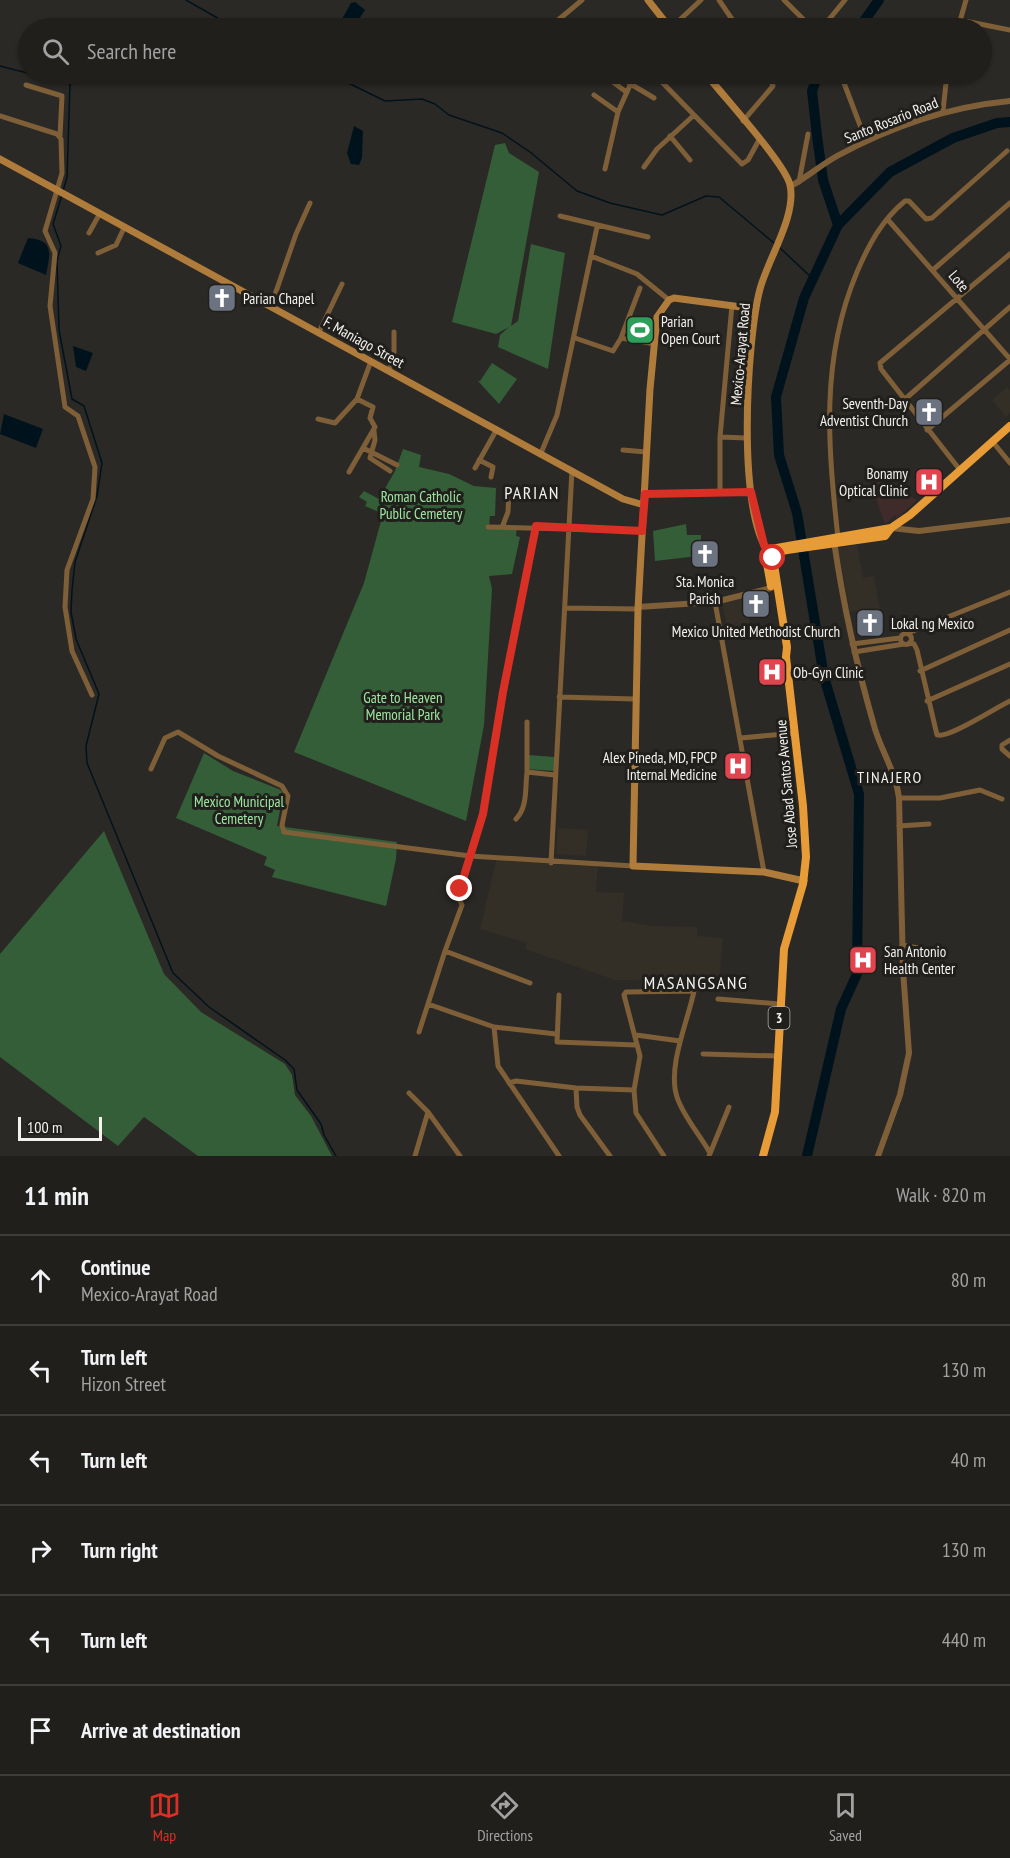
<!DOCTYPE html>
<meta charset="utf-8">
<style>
:root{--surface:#201f1c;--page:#2d2c29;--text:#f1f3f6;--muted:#a2a2a3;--line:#3d3d3b;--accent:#d93025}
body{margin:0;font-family:"PT Sans Narrow",sans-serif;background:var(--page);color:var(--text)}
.scale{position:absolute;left:18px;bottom:15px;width:84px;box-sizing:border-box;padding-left:6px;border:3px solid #f3f2ef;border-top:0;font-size:16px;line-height:21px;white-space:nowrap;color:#f3f2ef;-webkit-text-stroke:4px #211f1c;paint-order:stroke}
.stop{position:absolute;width:18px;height:18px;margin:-14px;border:4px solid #d93025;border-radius:50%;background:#fff}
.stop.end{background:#d93025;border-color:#fff;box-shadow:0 2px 6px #0008}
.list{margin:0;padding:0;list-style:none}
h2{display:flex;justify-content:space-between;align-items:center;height:78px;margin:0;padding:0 24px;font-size:26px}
h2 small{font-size:20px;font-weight:400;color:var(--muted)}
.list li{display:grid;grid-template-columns:39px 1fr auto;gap:18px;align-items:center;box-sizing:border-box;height:90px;padding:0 24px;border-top:2px solid var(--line)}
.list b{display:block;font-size:22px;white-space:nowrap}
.list p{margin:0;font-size:20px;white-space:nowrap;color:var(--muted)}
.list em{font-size:20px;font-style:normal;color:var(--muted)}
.icon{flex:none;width:33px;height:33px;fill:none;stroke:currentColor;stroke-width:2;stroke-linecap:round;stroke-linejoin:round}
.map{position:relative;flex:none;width:1010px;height:1156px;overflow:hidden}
.search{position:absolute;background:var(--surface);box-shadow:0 2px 4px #0004;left:18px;right:18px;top:18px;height:66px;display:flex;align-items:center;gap:15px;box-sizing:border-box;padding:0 21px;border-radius:33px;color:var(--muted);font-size:22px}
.sheet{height:618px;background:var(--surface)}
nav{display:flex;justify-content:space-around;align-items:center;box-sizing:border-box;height:84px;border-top:2px solid var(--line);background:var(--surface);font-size:16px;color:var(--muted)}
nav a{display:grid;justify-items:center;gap:3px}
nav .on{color:var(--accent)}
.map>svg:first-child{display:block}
</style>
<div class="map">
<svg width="1010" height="1156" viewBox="0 0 1010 1156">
<rect width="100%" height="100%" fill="#2b2926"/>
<path fill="#3f2b29" d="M 880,478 L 917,500 L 897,518 L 895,515 L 885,524 L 874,493 L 875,485 Z"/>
<path fill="#332f26" d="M 1007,387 L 1010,390 L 1010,413 L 1006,417 L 992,400 Z
M 857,545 L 863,578 L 874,576 L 880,610 L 868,612 L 867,609 L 850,612 L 838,548 Z
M 746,595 L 751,629 L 728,634 L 722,601 Z
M 558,828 L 588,830 L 586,856 L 556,854 Z
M 497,857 L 598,862 L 596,892 L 624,893 L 622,921 L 653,926 L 697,927 L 697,936 L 723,938 L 719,981 L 615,980 L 525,949 L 527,943 L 480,929 Z"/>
<path fill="#335e37" d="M 505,143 L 509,153 L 539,172 L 511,326 L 518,321 L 531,244 L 565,253 L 548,369 L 498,347 L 500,335 L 509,327 L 496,334 L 452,322 L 495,145 Z
M 630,323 L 652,326 L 650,338 L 628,334 Z
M 492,363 L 517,379 L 499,404 L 478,381 L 480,381 Z
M 403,449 L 421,455 L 419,467 L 449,474 L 474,486 L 496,488 L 495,516 L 490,516 L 489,526 L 517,527 L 516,536 L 520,537 L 512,574 L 489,576 L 492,589 L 484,725 L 466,821 L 294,752 L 364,583 L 381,521 L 378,520 L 381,513 L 365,506 L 367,502 L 359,497 L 364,491 L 379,499 L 395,471 Z
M 686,524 L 687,535 L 701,535 L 701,551 L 698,556 L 655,561 L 653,531 Z
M 204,753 L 233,771 L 281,790 L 283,794 L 277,826 L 397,842 L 396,859 L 386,906 L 272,877 L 275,870 L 264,865 L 267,857 L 176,818 Z
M 528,755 L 555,757 L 554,771 L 527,769 Z
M 104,831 L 164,974 L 201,1012 L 285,1064 L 292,1075 L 295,1095 L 311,1116 L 332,1156 L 198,1156 L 144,1117 L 118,1146 L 0,1057 L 0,954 Z"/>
<path fill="#00131c" d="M 355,2 L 365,10 L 353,28 L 337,28 L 351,3 Z
M 354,126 L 363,131 L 362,158 L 359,165 L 351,164 L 347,153 Z
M 28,238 C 55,240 50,254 46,275 L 18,263 Z
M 73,346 L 93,353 L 86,371 L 76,367 Z
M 4,414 L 43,429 L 36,448 L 0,434 Z"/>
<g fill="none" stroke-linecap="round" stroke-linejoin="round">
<path stroke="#00131c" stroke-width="1.5" d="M 186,0 L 235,28
M 0,66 L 70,84 L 109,74
M 330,74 L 385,101 L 422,99 L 435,104 L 449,115 L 502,133 L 530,152 L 577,191 L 610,203 L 662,215 L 706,196 L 719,197 L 774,243
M 63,191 L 67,177 L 70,84
M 62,195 L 53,224 L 61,246 L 57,261 L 59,330 L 72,399 L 84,406 L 102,463 L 97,496 L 75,562 L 72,590 L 71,612 L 76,639 L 99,694 L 86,746 L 87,763 L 173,973 L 209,1007 L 285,1060 L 294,1069 L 297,1090 L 321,1124 L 324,1135 L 336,1156
M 780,248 L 812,278"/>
<path stroke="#00131c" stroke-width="10" d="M 859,28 L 879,0
M 818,74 L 812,91 L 817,136 L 823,180 L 838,225
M 807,1156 L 841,1009 L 857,974 L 859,794 L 824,677 L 797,513 L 779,455 L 776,397 L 804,298 L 838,225 L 890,172 L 953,138 L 997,123 L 1010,122"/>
<path stroke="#7f5f38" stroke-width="5" d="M 719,0 L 738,28
M 784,0 L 812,28
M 960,20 L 1010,30
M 551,26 L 582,0
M 671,28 L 701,0
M 822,28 L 845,0
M 958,28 L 966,0
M 602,74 L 625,91
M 654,74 L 742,164 L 748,160 L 759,140
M 629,83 L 654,98
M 844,83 L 866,141
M 26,85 L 62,96 L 60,136
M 594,95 L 618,112
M 943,111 L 947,74
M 0,116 L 57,134 L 61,139 L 62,173 L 45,231 L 55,253 L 50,306 L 65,407 L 78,416 L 95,467 L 93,499 L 67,570 L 65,607 L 72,651 L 92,695
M 743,121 L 773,86 L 768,74
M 670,136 L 690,160
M 644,167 L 657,149 L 693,116
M 605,169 L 618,112 L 635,74
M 799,182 L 808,134
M 560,216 L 648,237
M 889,221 L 1010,359
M 89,233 L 99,215
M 98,253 L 116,245 L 124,228
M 591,256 L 637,274 L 669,300
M 934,269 L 1010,203
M 271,306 L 296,234 L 310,203
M 319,332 L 342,284
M 575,338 L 613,351 L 621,338 L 640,288
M 621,338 L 655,344
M 389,371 L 394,352 L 394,332
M 904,400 L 1010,307
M 318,419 L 335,423 L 357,399
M 927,430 L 1010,360
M 374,431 L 375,440 L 370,458 L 390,471
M 720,437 L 746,438
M 992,441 L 1010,463
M 363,448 L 397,465
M 623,450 L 646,452
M 541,453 L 557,415 L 597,227
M 479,460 L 493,467 L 491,477
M 475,468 L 497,429
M 960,470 L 881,369 L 880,363 L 1010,254
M 349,472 L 375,427 L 370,418 L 373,407 L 357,399 L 371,361
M 720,492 L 720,437 L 732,305
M 503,525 L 508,512 L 509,490
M 488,527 L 642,531
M 838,538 C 828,446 820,360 857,272 C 869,244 882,220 905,201 L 909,201 L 926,219 L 932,218 L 1007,151
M 715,602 L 764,872
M 565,608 L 638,609
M 908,633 L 1010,592
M900.5 639a5.5 5.5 0 1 1 11 0a5.5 5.5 0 1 1-11 0Z
M 909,643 L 914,644 L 917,650 L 937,735 C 948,739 995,708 1010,701
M 852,644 L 900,638
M 854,652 L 904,644
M 920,671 L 1010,630
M 559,697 L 635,699
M 927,701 L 1010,664
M 527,722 L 527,772 L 555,775
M 741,738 L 795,733
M 1010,740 L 1002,745 L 1002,749 L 1010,756
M 151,769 L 165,738 L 178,732 L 218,756 L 282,786 L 288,796 L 282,825 L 284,832 L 470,856 L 633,866
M 899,798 L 940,798 L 980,790 L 1002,799
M 516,819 C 528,807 525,787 527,772
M 899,826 L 929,824
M 551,863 L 572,470
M 902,945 L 940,952
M 530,983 L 445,951 L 462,905 L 458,897 L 483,814 L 503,692 L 536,526
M 559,995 L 557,1042 L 636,1045
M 718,999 L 779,1004
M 428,1004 L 494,1027 L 498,1066 L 559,1156
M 494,1027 L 556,1034
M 419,1032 L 445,951
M 636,1035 L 680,1041
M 703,1054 L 778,1056
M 509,1083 L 516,1081 L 576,1088 L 634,1090
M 576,1088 L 577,1107 L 580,1115 L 610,1156
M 409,1093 L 428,1112 L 460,1156
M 415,1156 L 428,1112
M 664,1156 L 636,1113 L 634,1090 L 640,1056 L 624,995 L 626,992 L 694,991 C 688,1021 667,1067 677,1097 C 683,1116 700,1135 710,1153
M 709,1156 L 729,1107"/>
<path stroke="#7f5f38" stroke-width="6" d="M 791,186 C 807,177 821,165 837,156 C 892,126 947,107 1010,101
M 645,494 L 751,492
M 891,528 L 919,531 L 1010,520
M 834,541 C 843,604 857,667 875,729 C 882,752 896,773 899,798 L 903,970 L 909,1053 L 900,1095 L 878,1156
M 638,607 L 715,602 L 771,588"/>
<path stroke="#b07c3b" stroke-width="7" d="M 648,0 L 670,28
M 706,74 C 723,96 785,163 790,185 C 797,215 768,259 760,289 C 747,337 735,521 772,556
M 0,159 L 623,499 L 644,505
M 756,309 L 674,298 L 669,300 L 657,317 L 650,389 L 638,609 L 633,866 L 764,872 L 804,881"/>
<path stroke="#e79c38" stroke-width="8" d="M 771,586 L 766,558 L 771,549 L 891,528 L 910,515 L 1010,426
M 763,1156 L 775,1112 L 784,949 L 803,884 L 806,857 L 803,806 L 786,657 L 787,647 L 773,558 L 777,552 L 787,550 L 885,536 L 891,528"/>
</g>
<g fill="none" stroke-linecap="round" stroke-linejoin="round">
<path stroke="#d93025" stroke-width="8" d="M 460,889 L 483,814 L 503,692 L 536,526 L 642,531 L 645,494 L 751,492 L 764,545 L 773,558"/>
</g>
<defs>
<g id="church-square" transform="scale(1.5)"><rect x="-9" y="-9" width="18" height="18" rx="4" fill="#6b7280" stroke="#211f1c"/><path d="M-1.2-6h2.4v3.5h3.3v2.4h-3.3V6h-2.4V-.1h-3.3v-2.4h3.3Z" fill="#fff"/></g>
<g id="stadium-square" transform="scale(1.5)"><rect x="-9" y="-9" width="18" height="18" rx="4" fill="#2e9e5b" stroke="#211f1c"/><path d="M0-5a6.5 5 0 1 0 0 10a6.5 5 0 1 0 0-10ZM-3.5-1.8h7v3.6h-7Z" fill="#fff"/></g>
<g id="hospital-square" transform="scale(1.5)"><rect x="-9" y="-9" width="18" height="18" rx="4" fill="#e0444e" stroke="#211f1c"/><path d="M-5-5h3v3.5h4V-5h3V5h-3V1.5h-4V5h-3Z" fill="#fff"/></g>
</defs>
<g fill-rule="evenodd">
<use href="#church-square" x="222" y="298"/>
<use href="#stadium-square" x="640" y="330"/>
<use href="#church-square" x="929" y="412"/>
<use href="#hospital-square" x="929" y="482"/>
<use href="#church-square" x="705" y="554"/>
<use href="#church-square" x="756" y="604"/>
<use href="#church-square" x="870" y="623"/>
<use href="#hospital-square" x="772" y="672"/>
<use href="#hospital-square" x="738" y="766"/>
<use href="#hospital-square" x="863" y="960"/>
</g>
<g text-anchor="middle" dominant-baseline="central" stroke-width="6" stroke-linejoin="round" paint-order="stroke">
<rect fill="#211f1c" stroke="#b4b3b0" stroke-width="1.5" x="768.5" y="1007" width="21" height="22" rx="4.5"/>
<g font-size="14" font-weight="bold" fill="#f3f2ef">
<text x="779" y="1018">3</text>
</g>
<g font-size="15" fill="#f3f2ef" stroke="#211f1c">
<text transform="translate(891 120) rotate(-22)">Santo Rosario Road</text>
<text transform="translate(959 281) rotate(50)">Lote</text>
<text transform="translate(364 342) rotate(29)">F. Maniago Street</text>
<text transform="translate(740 354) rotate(-85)">Mexico-Arayat Road</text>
<text transform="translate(786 784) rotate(-95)">Jose Abad Santos Avenue</text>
</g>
<g font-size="15" fill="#f3f2ef" stroke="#211f1c" text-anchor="start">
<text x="243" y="298">Parian Chapel</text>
<text x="661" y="321">Parian<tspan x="661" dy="17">Open Court</tspan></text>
<text x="908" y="403" text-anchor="end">Seventh-Day<tspan x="908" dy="17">Adventist Church</tspan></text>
<text x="908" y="473" text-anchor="end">Bonamy<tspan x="908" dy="17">Optical Clinic</tspan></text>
<text x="705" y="581" text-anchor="middle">Sta. Monica<tspan x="705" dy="17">Parish</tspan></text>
<text x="891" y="623">Lokal ng Mexico</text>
<text x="756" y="631" text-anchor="middle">Mexico United Methodist Church</text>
<text x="793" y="672">Ob-Gyn Clinic</text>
<text x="717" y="757" text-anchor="end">Alex Pineda, MD, FPCP<tspan x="717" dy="17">Internal Medicine</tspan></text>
<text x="884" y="951">San Antonio<tspan x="884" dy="17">Health Center</tspan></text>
</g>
<g font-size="15" fill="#9be7a0" stroke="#211f1c">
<text x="421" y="496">Roman Catholic<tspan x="421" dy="17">Public Cemetery</tspan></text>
<text x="403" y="697">Gate to Heaven<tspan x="403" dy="17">Memorial Park</tspan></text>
<text x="239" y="801">Mexico Municipal<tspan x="239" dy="17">Cemetery</tspan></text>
</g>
<g font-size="16" letter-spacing="1.5" fill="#f3f2ef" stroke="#211f1c">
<text x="890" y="777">TINAJERO</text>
</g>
<g font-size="18" letter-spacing="1.5" fill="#f3f2ef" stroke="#211f1c">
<text x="532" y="492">PARIAN</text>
<text x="696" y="982">MASANGSANG</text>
</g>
</g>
</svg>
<div class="scale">100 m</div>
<div class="stop" style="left:773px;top:558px"></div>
<div class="stop end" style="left:460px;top:889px"></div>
<div class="search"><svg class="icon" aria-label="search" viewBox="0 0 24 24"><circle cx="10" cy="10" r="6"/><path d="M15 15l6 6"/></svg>Search here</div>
</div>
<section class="sheet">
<h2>11 min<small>Walk · 820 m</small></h2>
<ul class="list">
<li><svg class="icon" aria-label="ahead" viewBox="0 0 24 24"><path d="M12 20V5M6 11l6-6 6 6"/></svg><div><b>Continue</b><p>Mexico-Arayat Road</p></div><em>80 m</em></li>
<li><svg class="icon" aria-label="left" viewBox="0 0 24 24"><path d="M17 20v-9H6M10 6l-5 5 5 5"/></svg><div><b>Turn left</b><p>Hizon Street</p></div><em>130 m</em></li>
<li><svg class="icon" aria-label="left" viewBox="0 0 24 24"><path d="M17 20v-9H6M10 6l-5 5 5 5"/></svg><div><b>Turn left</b></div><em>40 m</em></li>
<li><svg class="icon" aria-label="right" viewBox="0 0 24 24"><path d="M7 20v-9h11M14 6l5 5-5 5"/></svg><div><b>Turn right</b></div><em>130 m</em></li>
<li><svg class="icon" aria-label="left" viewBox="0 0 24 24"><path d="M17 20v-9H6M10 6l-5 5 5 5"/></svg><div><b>Turn left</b></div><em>440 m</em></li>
<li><svg class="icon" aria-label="arrive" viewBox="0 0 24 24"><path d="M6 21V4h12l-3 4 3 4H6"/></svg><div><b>Arrive at destination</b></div></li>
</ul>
</section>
<nav>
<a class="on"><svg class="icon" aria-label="map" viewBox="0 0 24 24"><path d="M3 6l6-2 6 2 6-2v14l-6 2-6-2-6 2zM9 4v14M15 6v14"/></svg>Map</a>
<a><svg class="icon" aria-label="directions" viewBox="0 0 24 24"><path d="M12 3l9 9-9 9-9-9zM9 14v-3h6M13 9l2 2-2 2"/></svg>Directions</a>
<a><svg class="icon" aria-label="saved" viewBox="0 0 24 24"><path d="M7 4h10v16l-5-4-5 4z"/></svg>Saved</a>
</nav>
